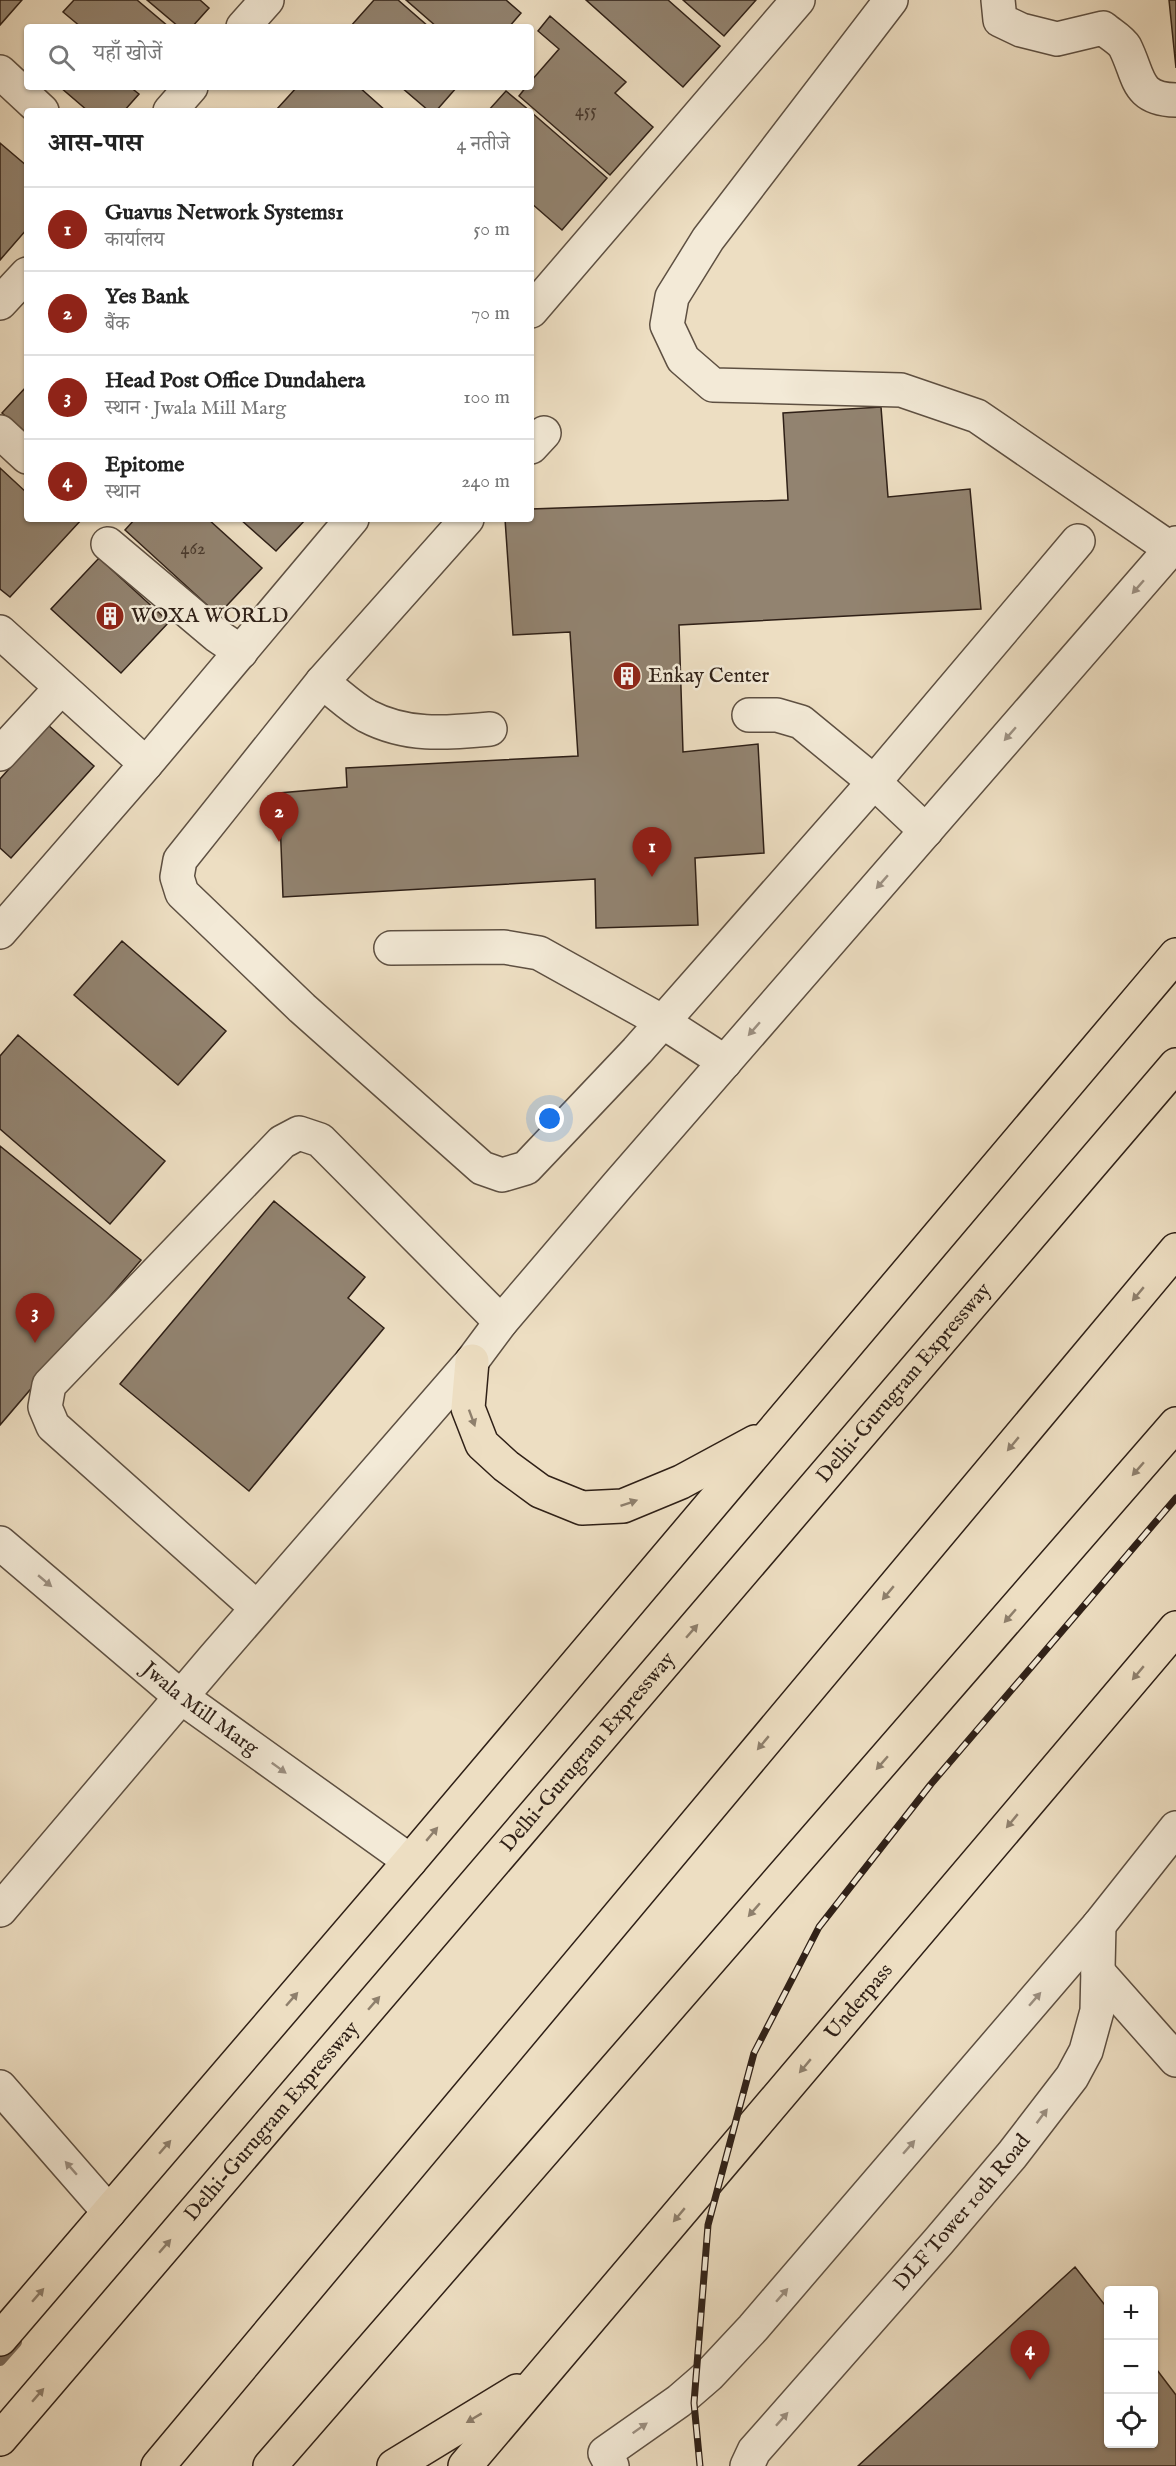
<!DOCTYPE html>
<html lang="hi">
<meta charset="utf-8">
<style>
:root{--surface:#fff;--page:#f6f6f6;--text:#222;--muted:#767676;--line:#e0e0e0;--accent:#8f2418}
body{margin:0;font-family:"IM FELL English","Noto Serif Devanagari",serif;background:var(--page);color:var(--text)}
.controls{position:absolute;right:18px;bottom:18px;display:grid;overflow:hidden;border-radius:6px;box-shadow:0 2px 4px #0004}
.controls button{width:54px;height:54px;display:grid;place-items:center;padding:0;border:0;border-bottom:2px solid var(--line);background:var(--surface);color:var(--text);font:30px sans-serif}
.you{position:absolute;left:550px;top:1119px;width:21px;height:21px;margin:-15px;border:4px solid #fff;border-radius:50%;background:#1a73e8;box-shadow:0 0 0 9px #1a73e833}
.badge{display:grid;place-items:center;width:39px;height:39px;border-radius:50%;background:var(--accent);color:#fff;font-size:20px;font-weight:700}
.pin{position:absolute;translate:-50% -50px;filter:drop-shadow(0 2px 3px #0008)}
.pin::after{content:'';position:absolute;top:32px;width:21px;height:18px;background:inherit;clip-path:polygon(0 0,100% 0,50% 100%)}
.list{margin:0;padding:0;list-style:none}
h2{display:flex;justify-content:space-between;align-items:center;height:78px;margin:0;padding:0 24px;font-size:26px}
h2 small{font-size:20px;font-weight:400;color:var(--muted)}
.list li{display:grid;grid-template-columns:39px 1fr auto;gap:18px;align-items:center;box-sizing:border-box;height:84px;padding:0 24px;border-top:2px solid var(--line)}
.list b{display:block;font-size:22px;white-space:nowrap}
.list p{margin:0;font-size:20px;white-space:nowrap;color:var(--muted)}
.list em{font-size:20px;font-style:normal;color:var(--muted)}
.icon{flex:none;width:33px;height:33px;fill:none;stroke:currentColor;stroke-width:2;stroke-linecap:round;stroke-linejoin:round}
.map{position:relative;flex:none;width:1176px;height:2466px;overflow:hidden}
.search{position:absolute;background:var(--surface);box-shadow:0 2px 4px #0004;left:24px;top:24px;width:510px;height:66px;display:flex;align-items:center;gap:15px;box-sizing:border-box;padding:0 21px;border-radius:6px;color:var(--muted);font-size:22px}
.panel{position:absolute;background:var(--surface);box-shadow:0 2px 4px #0004;left:24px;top:108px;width:510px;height:414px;border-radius:6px}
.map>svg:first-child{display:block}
</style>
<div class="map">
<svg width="1176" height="2466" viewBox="0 0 1176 2466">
<rect width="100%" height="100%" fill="#eddec2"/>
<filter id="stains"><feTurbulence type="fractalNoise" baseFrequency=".00333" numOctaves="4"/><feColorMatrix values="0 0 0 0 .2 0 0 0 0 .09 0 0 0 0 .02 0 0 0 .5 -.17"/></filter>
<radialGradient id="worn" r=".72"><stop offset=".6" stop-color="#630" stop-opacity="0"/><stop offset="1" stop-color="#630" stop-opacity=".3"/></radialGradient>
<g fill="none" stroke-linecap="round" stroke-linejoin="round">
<path stroke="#7a6b5b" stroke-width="12" d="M 0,2360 L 16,2342"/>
</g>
<path fill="#928370" stroke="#2f2017" stroke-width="1.5" d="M 0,0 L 22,0 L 0,25 Z
M 74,0 L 137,0 L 169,27 L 81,27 L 63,12 Z
M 147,0 L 200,0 L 209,8 L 192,27 L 179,27 Z
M 374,0 L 398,0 L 429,27 L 350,27 Z
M 406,0 L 506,0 L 521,13 L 509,27 L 437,27 Z
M 586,0 L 668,0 L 720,46 L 683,87 Z
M 683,0 L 756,0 L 724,36 Z
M 1169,0 L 1176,0 L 1176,68 Z
M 550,16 L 626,82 L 615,93 L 653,127 L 610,175 L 519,96 L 526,87 L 531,87 L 531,81 L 559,49 L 538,31 Z
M 60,87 L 130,87 L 139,94 L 124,111 L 88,111 Z
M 297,87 L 359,87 L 386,111 L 279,111 L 277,109 Z
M 401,87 L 457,87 L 436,111 L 429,111 Z
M 506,91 L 530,111 L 488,111 Z
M 531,112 L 607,178 L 562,230 L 531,203 Z
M 0,143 L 27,166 L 27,229 L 0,260 Z
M 27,386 L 27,436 L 2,413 Z
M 881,407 L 888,497 L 970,489 L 981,609 L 679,625 L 683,752 L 758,744 L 764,853 L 695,858 L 698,925 L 596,928 L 595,879 L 283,897 L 279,793 L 347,787 L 346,768 L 578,756 L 570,632 L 513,635 L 505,519 L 531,519 L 531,509 L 788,500 L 783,413 Z
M 0,468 L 27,493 L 27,519 L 82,519 L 10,597 L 0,589 Z
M 135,519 L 208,519 L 262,568 L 218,615 L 125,530 Z
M 240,519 L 306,519 L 276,551 Z
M 99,558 L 169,622 L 121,673 L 51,609 Z
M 48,725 L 94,766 L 11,858 L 0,848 L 0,779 Z
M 122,941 L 226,1031 L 178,1085 L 74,995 Z
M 18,1035 L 165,1161 L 110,1224 L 0,1129 L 0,1056 Z
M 0,1146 L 141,1260 L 0,1425 Z
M 274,1201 L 365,1277 L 348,1298 L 384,1328 L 249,1491 L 120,1384 Z
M 1075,2267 L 1108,2309 L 1108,2444 L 1154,2444 L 1154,2366 L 1176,2395 L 1176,2466 L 858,2466 Z"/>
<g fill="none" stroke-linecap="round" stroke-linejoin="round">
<g stroke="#5e5042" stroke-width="36">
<g id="minor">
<path d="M 891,0 L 708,239 L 672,297 L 667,325 L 683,359 L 713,385 L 901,390 L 977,416 L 1171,549"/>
<path d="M 998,0 L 1000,20 L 1021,30 L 1057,39 L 1103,28 C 1110,34 1121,40 1125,47 C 1140,77 1135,99 1176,100"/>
<path d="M 243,27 L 267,0"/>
<path d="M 0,72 L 42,111"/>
<path d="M 170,111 L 191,87"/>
<path d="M 0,303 L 27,274"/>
<path d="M 531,311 L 798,0"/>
<path d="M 0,432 L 27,457"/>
<path d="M 531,447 L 544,433"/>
<path d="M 467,519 L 322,682 L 180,860 L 177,877 L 182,893 L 302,1008 L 482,1168 L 502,1175 L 526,1168 L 637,1051 L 874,782 L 926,831"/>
<path d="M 108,544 L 216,635 L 241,652"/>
<path d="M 0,632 L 146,764"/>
<path d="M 322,682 C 337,693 351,707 367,716 C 407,737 446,733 490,729"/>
<path d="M 749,715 L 777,715 L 801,722 L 874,782 L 1078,541"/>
<path d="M 0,754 L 61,688"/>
<path d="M 0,932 L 146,764 L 352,519"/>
<path d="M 391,948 L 504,947 L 539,953 L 663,1022 L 725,1062"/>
<path id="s1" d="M 0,1543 L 181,1697 L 410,1861"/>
<path d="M 257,1608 L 53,1426 L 45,1407 L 49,1385 L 282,1142 L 299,1133 L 320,1140 L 501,1322"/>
<path d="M 0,1910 L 214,1658 L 472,1361 L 501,1322 L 617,1186 L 1176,543"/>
<path d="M 1098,1972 L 1176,2060"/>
<path d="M 0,2087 L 109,2212"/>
<path d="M 612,2466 L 605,2453 L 679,2401 L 709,2375 L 753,2328 L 1099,1925 L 1176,1828"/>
<path id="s2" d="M 747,2466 L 754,2451 L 938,2242 L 1012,2155 L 1072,2077 L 1086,2051 L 1097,2011 L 1099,1925"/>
</g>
</g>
<g stroke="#2f2017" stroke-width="36">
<g id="major">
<path d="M 472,1361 L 468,1408 L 482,1444 L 506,1466 L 540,1491 L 582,1508 L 623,1506 L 681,1482 L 755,1442"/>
<path d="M 0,2339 L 410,1861 L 1176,955"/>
<path d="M 270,2466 L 1176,1424"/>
<path d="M 394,2466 L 517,2391"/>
<path id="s3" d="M 465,2466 L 1176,1628"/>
</g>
</g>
<g stroke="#2f2017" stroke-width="36">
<g id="highway">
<path id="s4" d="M 0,2439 L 1176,1065"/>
<path d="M 158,2466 L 1176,1250"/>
</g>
</g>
<use href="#minor" stroke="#f3ead7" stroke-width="33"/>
<use href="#major" stroke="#eddec2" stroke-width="33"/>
<use href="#highway" stroke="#eddec2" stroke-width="33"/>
<g stroke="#2f2017" stroke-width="7">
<path id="rail" d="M 700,2466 L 694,2403 L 708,2225 L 754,2053 L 819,1927 L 931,1784 L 1176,1498"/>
</g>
<use href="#rail" stroke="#f3ead7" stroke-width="4.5" stroke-dasharray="14" stroke-linecap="butt"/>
</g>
<defs><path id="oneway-solid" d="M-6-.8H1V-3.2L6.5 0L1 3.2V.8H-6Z" transform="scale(1.5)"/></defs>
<g fill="#9b8f81">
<use href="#oneway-solid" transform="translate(1138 587) rotate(131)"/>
<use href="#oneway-solid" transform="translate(1010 734) rotate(131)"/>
<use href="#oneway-solid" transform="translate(882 882) rotate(131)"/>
<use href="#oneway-solid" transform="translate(754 1029) rotate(131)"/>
<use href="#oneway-solid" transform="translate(45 1581) rotate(40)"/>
<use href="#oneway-solid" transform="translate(279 1768) rotate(36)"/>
<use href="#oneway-solid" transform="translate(1035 1999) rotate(-49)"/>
<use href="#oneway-solid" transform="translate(1042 2116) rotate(-53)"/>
<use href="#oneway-solid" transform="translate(909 2147) rotate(-49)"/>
<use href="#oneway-solid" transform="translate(71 2168) rotate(-131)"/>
<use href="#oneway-solid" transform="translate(782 2295) rotate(-49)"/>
<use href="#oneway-solid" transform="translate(782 2419) rotate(-48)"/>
<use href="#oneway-solid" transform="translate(640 2428) rotate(-35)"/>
</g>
<g fill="#8e7f6c">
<use href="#oneway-solid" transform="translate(1138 1294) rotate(130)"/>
<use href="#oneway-solid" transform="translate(472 1418) rotate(70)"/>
<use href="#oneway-solid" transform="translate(1013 1444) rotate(130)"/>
<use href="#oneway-solid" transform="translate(1138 1469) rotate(131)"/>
<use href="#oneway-solid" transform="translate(629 1503) rotate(-19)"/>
<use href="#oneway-solid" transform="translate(888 1593) rotate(130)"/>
<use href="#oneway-solid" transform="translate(1010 1616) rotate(131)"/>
<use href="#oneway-solid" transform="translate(692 1631) rotate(-49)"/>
<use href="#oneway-solid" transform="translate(1138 1673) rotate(130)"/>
<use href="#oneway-solid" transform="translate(763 1743) rotate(130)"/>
<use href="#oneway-solid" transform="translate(882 1763) rotate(131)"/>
<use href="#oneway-solid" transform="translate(1012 1821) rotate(130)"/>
<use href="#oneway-solid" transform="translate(432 1834) rotate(-50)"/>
<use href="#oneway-solid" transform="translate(754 1910) rotate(131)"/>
<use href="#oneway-solid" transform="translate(292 1999) rotate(-49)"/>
<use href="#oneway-solid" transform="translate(374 2003) rotate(-49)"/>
<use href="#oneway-solid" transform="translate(805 2066) rotate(130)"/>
<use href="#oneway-solid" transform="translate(165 2147) rotate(-49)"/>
<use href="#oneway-solid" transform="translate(679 2215) rotate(130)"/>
<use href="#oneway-solid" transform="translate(165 2246) rotate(-49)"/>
<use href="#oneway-solid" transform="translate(38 2295) rotate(-49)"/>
<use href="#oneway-solid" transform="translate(38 2395) rotate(-49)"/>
<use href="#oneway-solid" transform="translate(474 2418) rotate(149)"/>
</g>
<defs>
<g id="building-disc" transform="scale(1.5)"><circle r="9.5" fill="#8f2418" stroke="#f3ead7"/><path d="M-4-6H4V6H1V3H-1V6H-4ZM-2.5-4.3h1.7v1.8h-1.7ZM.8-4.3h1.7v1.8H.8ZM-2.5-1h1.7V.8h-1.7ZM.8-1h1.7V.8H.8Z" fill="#fff"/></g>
</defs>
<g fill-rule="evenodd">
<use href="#building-disc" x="110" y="616"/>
<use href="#building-disc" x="627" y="676"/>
</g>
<g text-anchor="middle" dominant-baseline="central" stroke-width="5" stroke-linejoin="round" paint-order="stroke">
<g font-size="18" fill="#48392d">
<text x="586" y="111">455</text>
<text x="193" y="549">462</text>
</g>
<g font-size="21" fill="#2f2017" stroke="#f3ead7" text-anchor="start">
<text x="131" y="616">WOXA WORLD</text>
<text x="648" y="676">Enkay Center</text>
</g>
<g font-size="21" fill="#2f2017" stroke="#f3ead7">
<text stroke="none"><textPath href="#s4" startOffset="1390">Delhi-Gurugram Expressway</textPath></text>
<text stroke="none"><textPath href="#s1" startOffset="260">Jwala Mill Marg</textPath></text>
<text stroke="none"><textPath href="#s4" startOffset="904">Delhi-Gurugram Expressway</textPath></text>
<text stroke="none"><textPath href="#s3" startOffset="609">Underpass</textPath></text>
<text stroke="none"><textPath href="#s4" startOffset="418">Delhi-Gurugram Expressway</textPath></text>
<text stroke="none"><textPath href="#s2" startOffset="333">DLF Tower 10th Road</textPath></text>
</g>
</g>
<rect width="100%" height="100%" filter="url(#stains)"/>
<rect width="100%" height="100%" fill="url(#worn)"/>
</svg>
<div class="controls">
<button>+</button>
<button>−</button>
<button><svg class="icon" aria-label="locate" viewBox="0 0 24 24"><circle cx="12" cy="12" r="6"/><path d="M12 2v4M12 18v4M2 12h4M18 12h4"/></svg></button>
</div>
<div class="you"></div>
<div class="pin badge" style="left:652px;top:877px">1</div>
<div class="pin badge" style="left:279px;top:842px">2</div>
<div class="pin badge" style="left:35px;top:1343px">3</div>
<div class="pin badge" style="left:1030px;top:2380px">4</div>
<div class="search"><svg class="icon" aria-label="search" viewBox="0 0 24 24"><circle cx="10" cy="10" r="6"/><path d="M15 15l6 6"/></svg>यहाँ खोजें</div>
<section class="panel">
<h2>आस-पास<small>4 नतीजे</small></h2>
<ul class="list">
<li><span class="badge">1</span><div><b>Guavus Network Systems1</b><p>कार्यालय</p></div><em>50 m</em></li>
<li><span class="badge">2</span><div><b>Yes Bank</b><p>बैंक</p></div><em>70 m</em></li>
<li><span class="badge">3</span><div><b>Head Post Office Dundahera</b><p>स्थान · Jwala Mill Marg</p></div><em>100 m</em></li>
<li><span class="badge">4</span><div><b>Epitome</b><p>स्थान</p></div><em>240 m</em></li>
</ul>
</section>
</div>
